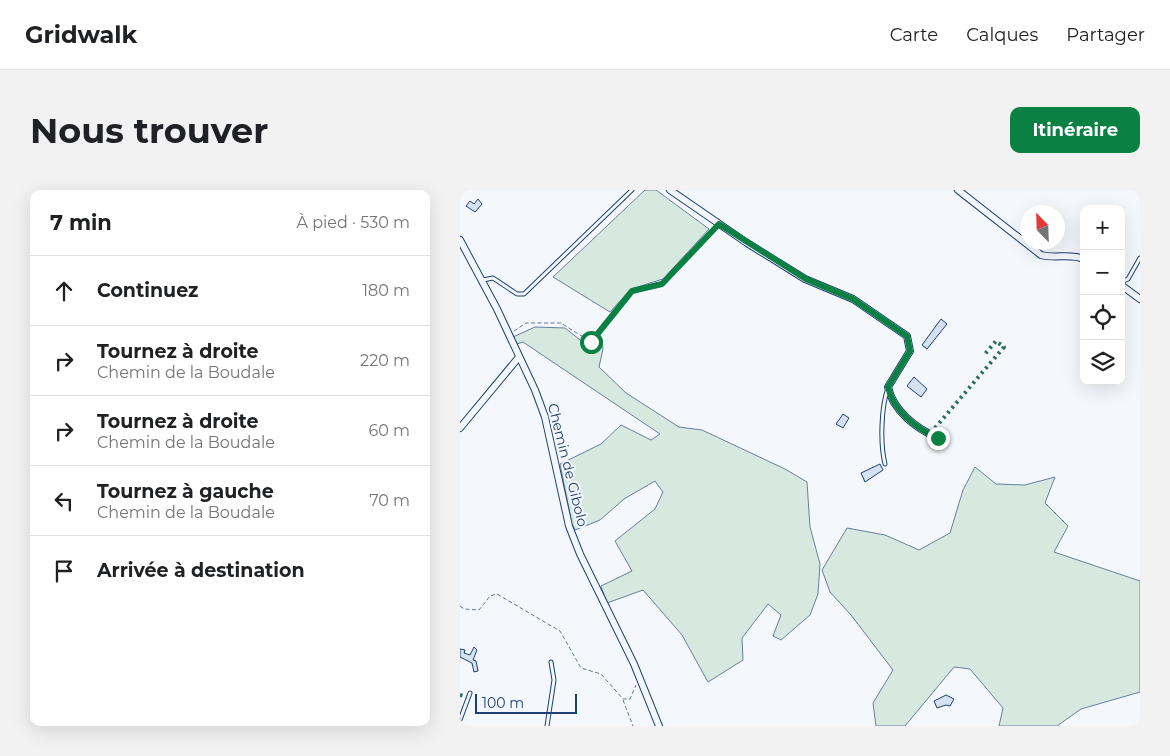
<!DOCTYPE html>
<html lang="fr">
<meta charset="utf-8">
<style>
:root{--surface:#fff;--page:#f2f2f2;--text:#202124;--muted:#757577;--line:#e0e0e0;--accent:#0b8043}
body{margin:0;font-family:Montserrat,sans-serif;background:var(--page);color:var(--text)}
.controls{position:absolute;right:15px;top:15px;display:grid;overflow:hidden;border-radius:10px;box-shadow:0 5px 20px #0002}
.controls button{width:45px;height:45px;display:grid;place-items:center;padding:0;border:0;border-bottom:1px solid var(--line);background:var(--surface);color:var(--text);font:25px sans-serif}
.compass{position:absolute;left:560px;top:15px;width:45px;height:45px;border-radius:50%;background:var(--surface);box-shadow:0 5px 20px #0002;rotate:337deg}
.scale{position:absolute;left:15px;bottom:12px;width:102px;box-sizing:border-box;padding-left:5px;border:2px solid #1d3f73;border-top:0;font-size:14px;line-height:18px;white-space:nowrap;color:#1d3f73;-webkit-text-stroke:4px #f4f7fb;paint-order:stroke}
.stop{position:absolute;width:15px;height:15px;margin:-11px;border:4px solid #0b8043;border-radius:50%;background:#fff}
.stop.end{background:#0b8043;border-color:#fff;box-shadow:0 1px 5px #0008}
.list{margin:0;padding:0;list-style:none}
h2{display:flex;justify-content:space-between;align-items:center;height:65px;margin:0;padding:0 20px;font-size:21px}
h2 small{font-size:16px;font-weight:400;color:var(--muted)}
.list li{display:grid;grid-template-columns:32px 1fr auto;gap:15px;align-items:center;box-sizing:border-box;height:70px;padding:0 20px;border-top:1px solid var(--line)}
.list b{display:block;font-size:19px;white-space:nowrap}
.list p{margin:0;font-size:16px;white-space:nowrap;color:var(--muted)}
.list em{font-size:16px;font-style:normal;color:var(--muted)}
.icon{flex:none;width:28px;height:28px;fill:none;stroke:currentColor;stroke-width:2;stroke-linecap:round;stroke-linejoin:round}
.map{position:relative;flex:none;width:680px;height:536px;overflow:hidden;border-radius:10px}
header{display:flex;align-items:center;gap:30px;box-sizing:border-box;height:70px;padding:0 25px;background:var(--surface);border-bottom:1px solid var(--line)}
header strong{font-size:24px}
nav{display:flex;gap:28px;margin-inline-start:auto;font-size:18px}
.intro{display:flex;align-items:center;justify-content:space-between;box-sizing:border-box;height:120px;padding:0 30px}
h1{margin:0;font-size:35px}
.button{padding:12px 22px;border-radius:10px;background:var(--accent);color:#fff;font-size:18px;font-weight:700}
main{display:flex;gap:30px;padding:0 30px}
aside{flex:1;background:var(--surface);border-radius:10px;box-shadow:0 5px 20px #0002}
.map>svg:first-child{display:block}
</style>
<header>
<strong>Gridwalk</strong>
<nav><a>Carte</a><a>Calques</a><a>Partager</a></nav>
</header>
<div class="intro"><h1>Nous trouver</h1><a class="button">Itinéraire</a></div>
<main>
<aside>
<h2>7 min<small>À pied · 530 m</small></h2>
<ul class="list">
<li><svg class="icon" aria-label="ahead" viewBox="0 0 24 24"><path d="M12 20V5M6 11l6-6 6 6"/></svg><div><b>Continuez</b></div><em>180 m</em></li>
<li><svg class="icon" aria-label="right" viewBox="0 0 24 24"><path d="M7 20v-9h11M14 6l5 5-5 5"/></svg><div><b>Tournez à droite</b><p>Chemin de la Boudale</p></div><em>220 m</em></li>
<li><svg class="icon" aria-label="right" viewBox="0 0 24 24"><path d="M7 20v-9h11M14 6l5 5-5 5"/></svg><div><b>Tournez à droite</b><p>Chemin de la Boudale</p></div><em>60 m</em></li>
<li><svg class="icon" aria-label="left" viewBox="0 0 24 24"><path d="M17 20v-9H6M10 6l-5 5 5 5"/></svg><div><b>Tournez à gauche</b><p>Chemin de la Boudale</p></div><em>70 m</em></li>
<li><svg class="icon" aria-label="arrive" viewBox="0 0 24 24"><path d="M6 21V4h12l-3 4 3 4H6"/></svg><div><b>Arrivée à destination</b></div></li>
</ul>
</aside>
<div class="map">
<svg width="680" height="536" viewBox="0 0 680 536">
<rect width="100%" height="100%" fill="#f4f7fb"/>
<path fill="#d7e8df" stroke="#687fa3" d="M 185,0 L 196,0 L 249,39 L 203,89 L 171,99 L 150,122 L 93,87 Z
M 75,137 L 105,138 L 129,157 L 142,149 L 143,159 L 139,177 L 166,203 L 219,237 L 242,240 L 325,279 L 347,292 L 350,337 L 360,374 L 358,404 L 350,425 L 321,450 L 313,446 L 321,425 L 308,414 L 282,448 L 283,470 L 248,492 L 222,445 L 183,400 L 147,413 L 141,396 L 172,381 L 155,351 L 195,319 L 203,302 L 195,291 L 164,309 L 140,330 L 115,340 L 112,334 L 100,274 L 141,254 L 161,235 L 191,250 L 200,244 L 63,152 L 57,154 L 53,147 Z
M 515,277 L 536,294 L 565,295 L 595,287 L 585,313 L 608,336 L 594,362 L 680,391 L 680,502 L 621,519 L 597,536 L 539,536 L 543,518 L 510,479 L 494,477 L 445,536 L 416,536 L 413,513 L 433,480 L 391,425 L 370,402 L 362,380 L 387,338 L 425,345 L 459,360 L 490,343 L 503,300 Z"/>
<path fill="#d5e0f0" stroke="#1d3f73" d="M 18,9 L 22,14 L 15,22 L 6,16 L 10,11 L 14,14 Z
M 481,129 L 487,134 L 467,159 L 462,155 Z
M 454,187 L 467,199 L 461,207 L 447,196 Z
M 383,224 L 389,228 L 383,238 L 376,234 Z
M 420,274 L 423,280 L 405,292 L 401,283 Z
M 14,457 L 17,460 L 13,470 L 16,471 L 18,481 L 14,482 L 12,473 L 0,467 L 0,459 L 5,460 L 4,463 L 10,465 Z
M 486,505 L 494,509 L 490,516 L 486,515 L 477,518 L 474,511 Z"/>
<g fill="none" stroke-linecap="round" stroke-linejoin="round">
<g stroke="#1d3f73" stroke-width="5">
<path id="service" d="M 23,90 L 33,88 L 57,104 L 64,104 L 172,0
M 661,92 L 668,89 L 680,68
M 425,274 C 420,254 421,217 428,198
M 0,530 L 10,503
M 87,536 L 94,490 L 91,472"/>
</g>
<g stroke="#1d3f73" stroke-width="8">
<path id="minor" d="M 210,0 L 287,53 L 345,89 L 393,109 L 447,146 L 450,161 L 428,197 C 433,221 457,239 478,248
M 498,0 L 581,65 C 595,69 610,63 624,69
M 0,50 L 37,119 L 75,200 L 85,227 L 109,336 L 120,364 L 174,474 L 199,536
M 661,95 L 680,109
M 0,238 L 59,167"/>
</g>
<path stroke="#5e769c" stroke-width="1" stroke-dasharray="4 2.5" stroke-linecap="butt" d="M 54,141 L 66,133 L 101,133 L 131,152 L 172,101 L 202,94 L 255,38
M 0,416 L 4,419 L 19,420 L 30,406 L 37,404 L 100,441 L 121,478 L 141,484 L 163,509 L 170,509 L 176,495
M 163,510 L 173,536"/>
<use href="#service" stroke="#f4f7fb" stroke-width="3"/>
<use href="#minor" stroke="#f4f7fb" stroke-width="6"/>
<path stroke="#2c6c60" stroke-width="4" stroke-dasharray="2.5 4" stroke-linecap="butt" d="M 475,238 L 544,157 L 536,151 L 525,164
M 0,505 L 7,507"/>
</g>
<g fill="none" stroke-linecap="round" stroke-linejoin="round">
<path stroke="#0b8043" stroke-width="6" d="M 131,152 L 172,101 L 202,94 L 259,34 L 346,89 L 393,109 L 447,146 L 450,161 L 428,197 C 433,221 457,239 478,248"/>
</g>
<g text-anchor="middle" dominant-baseline="central" stroke-width="4" stroke-linejoin="round" paint-order="stroke">
<g font-size="14" fill="#1d3f73" stroke="#f4f7fb">
<text transform="translate(108 275) rotate(76)">Chemin de Gibolo</text>
</g>
</g>
</svg>
<div class="controls">
<button>+</button>
<button>−</button>
<button><svg class="icon" aria-label="locate" viewBox="0 0 24 24"><circle cx="12" cy="12" r="6"/><path d="M12 2v4M12 18v4M2 12h4M18 12h4"/></svg></button>
<button><svg class="icon" aria-label="layers" viewBox="0 0 24 24"><path d="M12 4l9 5-9 5-9-5zM3 14l9 5 9-5"/></svg></button>
</div>
<svg class="compass" viewBox="-18 -18 36 36"><path d="M0-13l5 13h-10z" fill="#e53935"/><path d="M0 13l5-13h-10z" fill="#757577"/></svg>
<div class="scale">100 m</div>
<div class="stop" style="left:131px;top:152px"></div>
<div class="stop end" style="left:478px;top:248px"></div>
</div>
</main>
